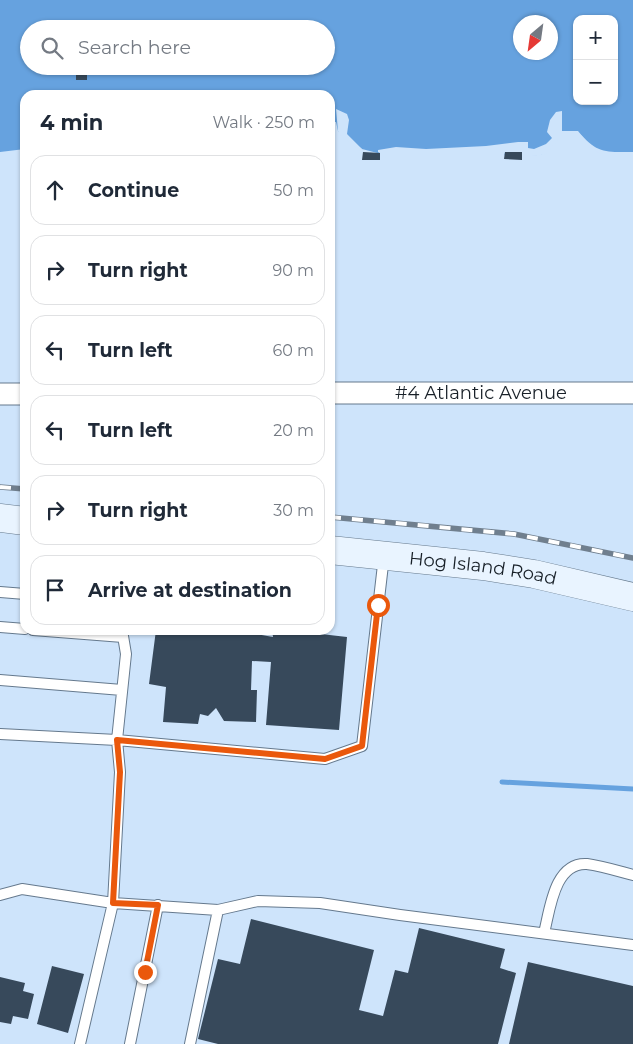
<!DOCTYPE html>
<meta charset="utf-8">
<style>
:root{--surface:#fff;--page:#f2f2f3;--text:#1f2937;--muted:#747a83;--line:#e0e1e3}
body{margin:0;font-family:Montserrat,sans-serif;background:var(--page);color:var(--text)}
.controls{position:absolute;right:15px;top:15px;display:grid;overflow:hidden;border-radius:10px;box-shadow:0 1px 4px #0004}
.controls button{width:45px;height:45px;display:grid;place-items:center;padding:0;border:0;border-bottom:1px solid var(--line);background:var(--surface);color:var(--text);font:25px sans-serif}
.compass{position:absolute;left:513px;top:15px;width:45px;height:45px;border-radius:50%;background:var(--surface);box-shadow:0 1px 4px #0004;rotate:209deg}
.stop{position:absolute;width:15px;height:15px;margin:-11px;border:4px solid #ea580c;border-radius:50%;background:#fff}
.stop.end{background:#ea580c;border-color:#fff;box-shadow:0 1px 5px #0008}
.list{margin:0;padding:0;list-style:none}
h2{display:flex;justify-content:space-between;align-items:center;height:65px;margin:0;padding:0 20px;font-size:21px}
h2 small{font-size:16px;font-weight:400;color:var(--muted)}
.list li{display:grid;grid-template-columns:32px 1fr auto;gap:15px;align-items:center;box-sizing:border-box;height:70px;margin:0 10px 10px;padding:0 10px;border:1px solid var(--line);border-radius:15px}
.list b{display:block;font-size:19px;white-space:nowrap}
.list em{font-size:16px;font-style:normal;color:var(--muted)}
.icon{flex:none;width:28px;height:28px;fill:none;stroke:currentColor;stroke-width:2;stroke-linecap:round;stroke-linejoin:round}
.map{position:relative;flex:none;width:633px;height:1044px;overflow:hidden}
.search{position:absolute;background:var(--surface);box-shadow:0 1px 4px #0004;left:20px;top:20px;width:315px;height:55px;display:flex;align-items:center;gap:12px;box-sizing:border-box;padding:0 18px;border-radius:28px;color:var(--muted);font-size:19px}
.panel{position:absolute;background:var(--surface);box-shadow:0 1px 4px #0004;left:20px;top:90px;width:315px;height:545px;border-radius:15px}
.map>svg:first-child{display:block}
</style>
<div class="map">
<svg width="633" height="1044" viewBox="0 0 633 1044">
<rect width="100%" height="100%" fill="#cee4fb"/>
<path fill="#66a2df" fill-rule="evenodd" d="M 0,0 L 633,0 L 633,152 C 605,152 597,154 578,131 L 562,131 L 541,155 L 389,156 L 362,149 L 338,131 L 336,122 L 330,122 L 330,95 L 25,95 L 25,155 L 0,155 ZM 577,19 L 614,19 L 614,101 L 577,101 ZM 520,22 L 550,22 L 550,52 L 520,52 ZM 29,29 L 326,29 L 326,66 L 29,66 Z"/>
<path fill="#cee4fb" d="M 336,109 L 347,114 L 349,120 L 347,134 L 362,149 L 361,151 L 342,137 L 338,131 Z
M 562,111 L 562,135 L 546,154 L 541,155 L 522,157 L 522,152 L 505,152 L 504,158 L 389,158 L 380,156 L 380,153 L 378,152 L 378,150 L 396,147 L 426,149 L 486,146 L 518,142 L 528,142 L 528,148 L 534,149 L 546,144 L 552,138 L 547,132 L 550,120 L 556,112 Z
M 579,133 L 589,144 L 602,152 L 633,152 L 633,154 L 601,154 L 587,146 Z
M 25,149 L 25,158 L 0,158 L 0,152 Z"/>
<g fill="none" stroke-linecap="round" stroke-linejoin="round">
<path stroke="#66a2df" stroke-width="5" d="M 502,782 L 633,789"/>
</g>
<path fill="#37495b" d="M 87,68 L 87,80 L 76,80 L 76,69 Z
M 363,152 L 380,153 L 380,160 L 362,160 Z
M 505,152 L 522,152 L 522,160 L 504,159 Z
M 156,630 L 256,630 L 256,634 L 273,637 L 272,630 L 286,630 L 347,637 L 339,730 L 266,725 L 271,662 L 252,661 L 251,690 L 257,690 L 256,722 L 224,721 L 216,708 L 208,716 L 200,714 L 198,724 L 163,722 L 166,687 L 149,684 Z
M 251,919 L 374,950 L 359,1010 L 383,1016 L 395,970 L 408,973 L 419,928 L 505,949 L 500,968 L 516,973 L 498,1044 L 218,1044 L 198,1039 L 218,959 L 240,964 Z
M 528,962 L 633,986 L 633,1044 L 509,1044 Z
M 52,966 L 84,974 L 68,1033 L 37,1024 Z
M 0,977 L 25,983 L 23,991 L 34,994 L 28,1019 L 13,1016 L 11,1024 L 0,1022 Z"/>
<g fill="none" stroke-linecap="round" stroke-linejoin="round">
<g stroke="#65798d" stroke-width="12">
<path id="lane" d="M 0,592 L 25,594
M 0,627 L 25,629
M 33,630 L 123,637
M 122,630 L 126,654 L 117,740 L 120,772 L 113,903 L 218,910 L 190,1044
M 0,680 L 122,690
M 0,734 L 117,740 L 325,759 L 362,746 L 384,556
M 0,895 L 22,889 L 113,903 L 80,1044
M 218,910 L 258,901 L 320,903 L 400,915 L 633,945
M 544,933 C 550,910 554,862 587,864 C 602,866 618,871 633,875
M 130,1044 L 158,905"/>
</g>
<g stroke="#65798d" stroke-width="23">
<g id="street">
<path id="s1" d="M 330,393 L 633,393"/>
<path d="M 0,394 L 25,394"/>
</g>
</g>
<g stroke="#65798d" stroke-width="29">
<g id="secondary">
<path d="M 0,518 L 25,521"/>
<path id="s2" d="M 330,550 L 483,566 L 534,574 L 633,597"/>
</g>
</g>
<use href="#lane" stroke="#fff" stroke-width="10"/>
<use href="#street" stroke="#fff" stroke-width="21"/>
<use href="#secondary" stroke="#e9f4ff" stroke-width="28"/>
<g stroke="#707f8e" stroke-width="5.5">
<path id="rail" d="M 0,487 L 25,489
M 330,517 L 514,534 L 633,558"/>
</g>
<use href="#rail" stroke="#fff" stroke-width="4" stroke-dasharray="11" stroke-linecap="butt"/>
</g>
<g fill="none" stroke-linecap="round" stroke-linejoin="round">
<path stroke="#ea580c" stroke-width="6" d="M 145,972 L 158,905 L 113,903 L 120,772 L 117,740 L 325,759 L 362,746 L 378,605"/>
</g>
<g text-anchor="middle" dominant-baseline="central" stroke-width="5" stroke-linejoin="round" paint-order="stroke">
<g font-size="18" fill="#182028" stroke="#fff">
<text stroke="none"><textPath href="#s1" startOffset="151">#4 Atlantic Avenue</textPath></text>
<text stroke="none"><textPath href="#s2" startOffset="154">Hog Island Road</textPath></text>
</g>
</g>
</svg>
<div class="controls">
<button>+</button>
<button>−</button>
</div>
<svg class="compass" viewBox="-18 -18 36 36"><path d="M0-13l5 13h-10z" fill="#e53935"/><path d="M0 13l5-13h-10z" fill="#747a83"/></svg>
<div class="stop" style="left:378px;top:605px"></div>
<div class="stop end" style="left:145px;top:972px"></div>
<div class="search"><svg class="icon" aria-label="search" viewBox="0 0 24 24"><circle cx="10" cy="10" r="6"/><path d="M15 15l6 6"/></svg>Search here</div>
<section class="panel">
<h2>4 min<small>Walk · 250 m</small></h2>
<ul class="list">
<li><svg class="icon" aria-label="ahead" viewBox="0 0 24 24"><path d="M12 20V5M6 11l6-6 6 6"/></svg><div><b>Continue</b></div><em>50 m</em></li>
<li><svg class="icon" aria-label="right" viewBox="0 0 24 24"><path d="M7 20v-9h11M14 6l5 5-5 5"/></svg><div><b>Turn right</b></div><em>90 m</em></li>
<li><svg class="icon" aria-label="left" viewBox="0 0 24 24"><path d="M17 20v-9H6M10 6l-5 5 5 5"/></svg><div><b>Turn left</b></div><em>60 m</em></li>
<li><svg class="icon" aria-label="left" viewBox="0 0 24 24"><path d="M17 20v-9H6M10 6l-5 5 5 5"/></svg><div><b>Turn left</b></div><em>20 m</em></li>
<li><svg class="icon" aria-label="right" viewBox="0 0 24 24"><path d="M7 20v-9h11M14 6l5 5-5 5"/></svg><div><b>Turn right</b></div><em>30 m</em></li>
<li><svg class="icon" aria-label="arrive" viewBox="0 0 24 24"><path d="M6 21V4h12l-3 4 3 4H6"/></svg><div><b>Arrive at destination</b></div></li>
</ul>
</section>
</div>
